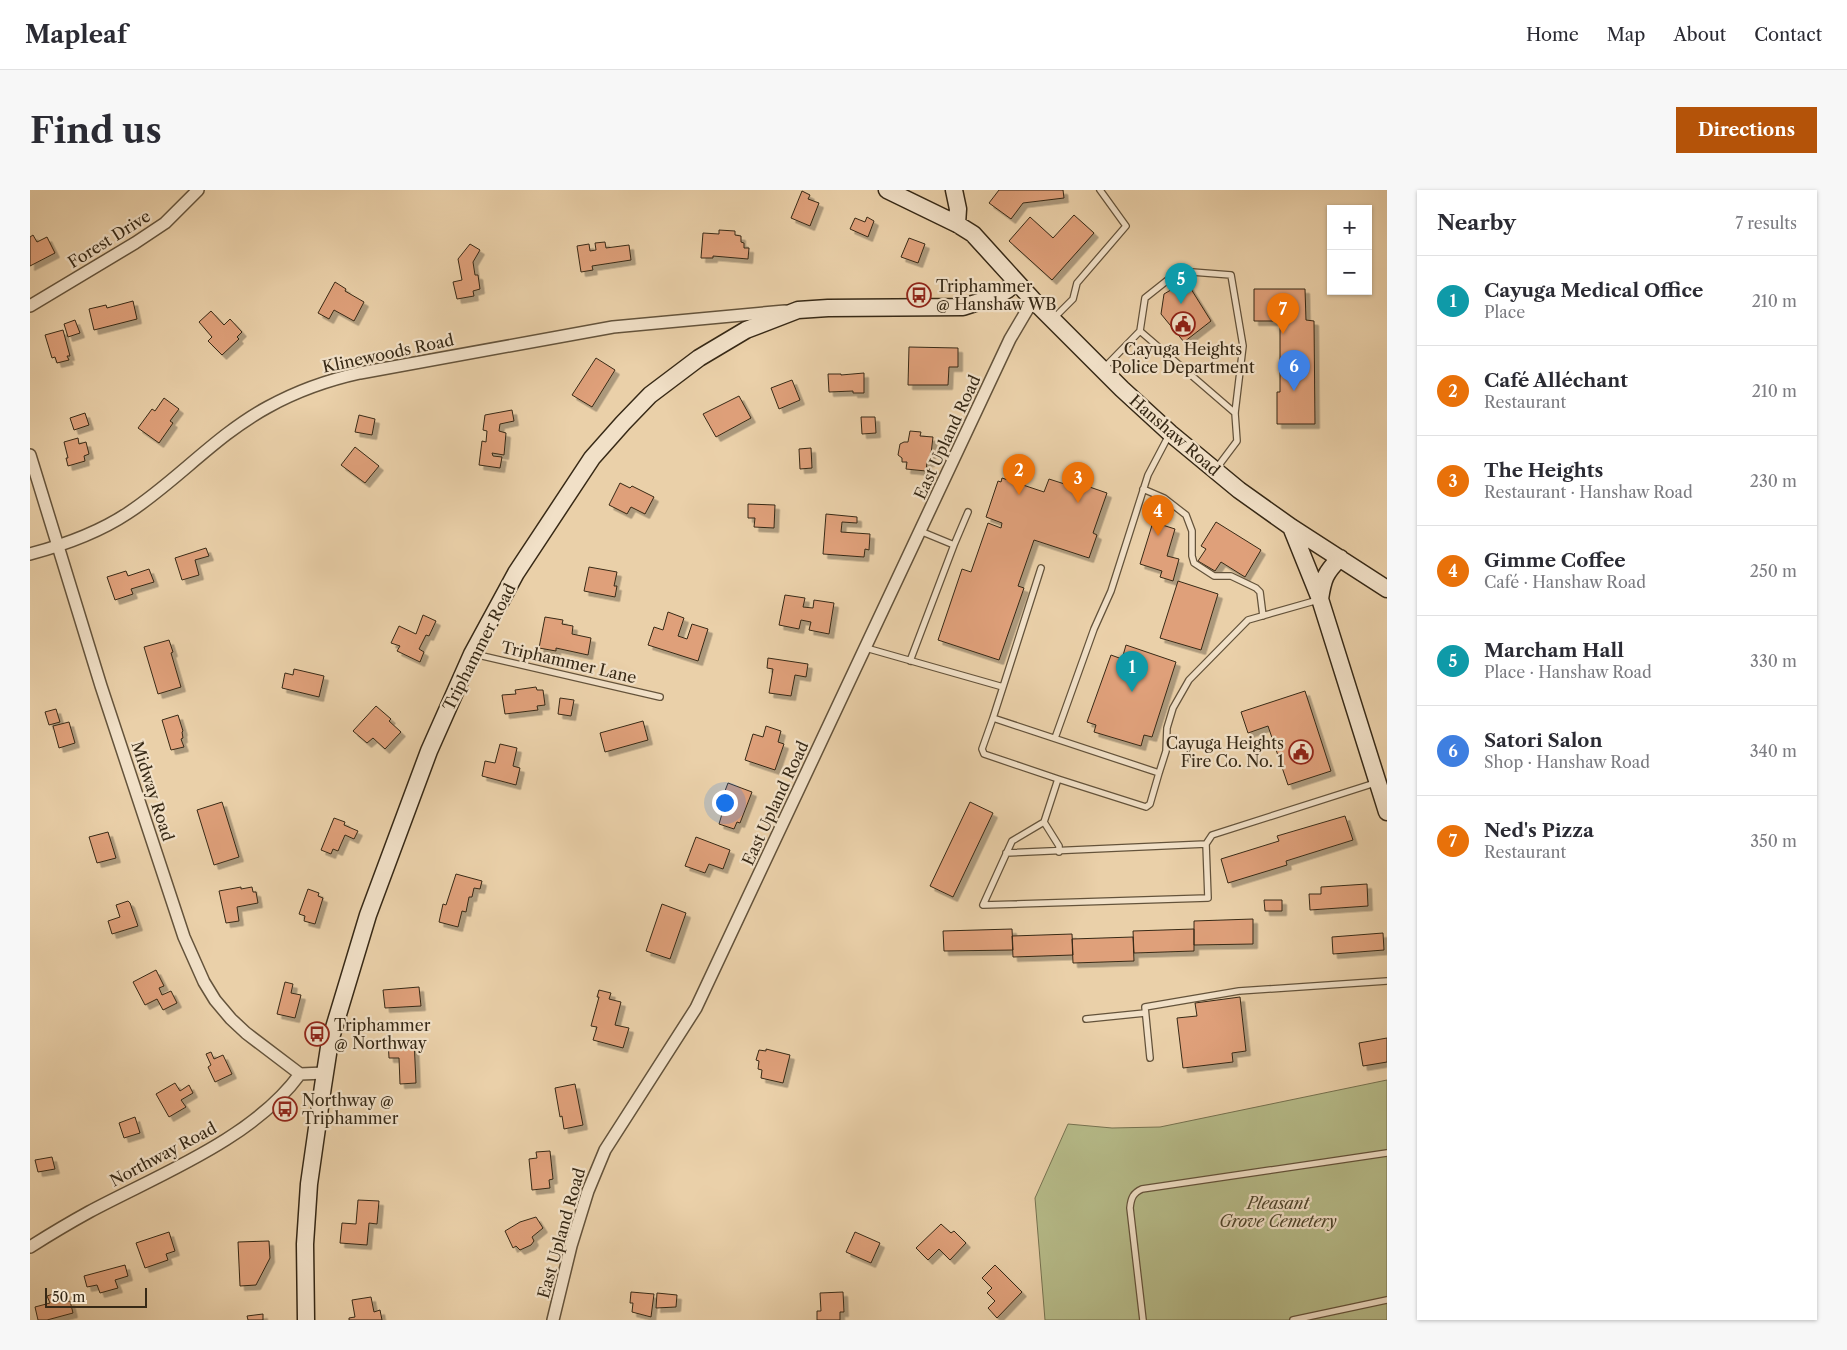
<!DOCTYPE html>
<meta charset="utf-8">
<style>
:root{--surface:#fff;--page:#f7f7f7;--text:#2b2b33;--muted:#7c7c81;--line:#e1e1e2;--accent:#b45309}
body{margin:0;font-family:"Libre Caslon Text",serif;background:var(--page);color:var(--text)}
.controls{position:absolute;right:15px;top:15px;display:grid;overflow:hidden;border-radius:0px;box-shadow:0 1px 4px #0004}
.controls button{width:45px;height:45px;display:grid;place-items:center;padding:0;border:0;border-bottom:1px solid var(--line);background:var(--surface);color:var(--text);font:25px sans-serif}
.scale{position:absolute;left:15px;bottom:12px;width:102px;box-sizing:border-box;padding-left:5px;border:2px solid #372916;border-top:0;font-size:14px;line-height:18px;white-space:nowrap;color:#372916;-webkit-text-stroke:4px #f1e0c7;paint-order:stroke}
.you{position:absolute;left:694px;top:612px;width:18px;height:18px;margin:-12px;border:4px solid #fff;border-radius:50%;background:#1a73e8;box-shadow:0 0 0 8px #1a73e833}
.badge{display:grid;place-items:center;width:32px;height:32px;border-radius:50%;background:var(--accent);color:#fff;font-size:16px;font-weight:700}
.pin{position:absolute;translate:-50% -41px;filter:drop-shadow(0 1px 2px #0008)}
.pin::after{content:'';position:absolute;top:26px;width:18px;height:15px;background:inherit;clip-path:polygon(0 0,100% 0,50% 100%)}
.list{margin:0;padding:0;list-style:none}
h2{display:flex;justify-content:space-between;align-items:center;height:65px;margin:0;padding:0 20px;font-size:21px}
h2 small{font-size:16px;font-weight:400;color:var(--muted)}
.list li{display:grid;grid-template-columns:32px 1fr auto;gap:15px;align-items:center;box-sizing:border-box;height:90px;padding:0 20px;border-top:1px solid var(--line)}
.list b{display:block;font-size:19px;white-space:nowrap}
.list p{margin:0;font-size:16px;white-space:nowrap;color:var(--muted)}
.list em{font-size:16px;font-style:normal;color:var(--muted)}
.map{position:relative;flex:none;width:1357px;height:1130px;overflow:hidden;border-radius:0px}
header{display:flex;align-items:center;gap:30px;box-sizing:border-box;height:70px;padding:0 25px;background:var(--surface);border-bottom:1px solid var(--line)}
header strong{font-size:24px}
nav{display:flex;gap:28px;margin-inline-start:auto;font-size:18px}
.intro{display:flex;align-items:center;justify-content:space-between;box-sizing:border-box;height:120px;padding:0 30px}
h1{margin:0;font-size:35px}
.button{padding:12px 22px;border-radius:0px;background:var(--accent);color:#fff;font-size:18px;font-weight:700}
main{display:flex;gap:30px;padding:0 30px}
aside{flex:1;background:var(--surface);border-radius:0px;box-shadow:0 1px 4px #0004}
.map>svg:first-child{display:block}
</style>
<header>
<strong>Mapleaf</strong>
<nav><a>Home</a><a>Map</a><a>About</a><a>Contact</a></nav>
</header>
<div class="intro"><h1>Find us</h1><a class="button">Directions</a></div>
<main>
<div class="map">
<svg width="1357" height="1130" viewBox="0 0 1357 1130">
<defs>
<filter id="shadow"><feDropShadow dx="4.5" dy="4.5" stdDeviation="0" flood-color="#0004"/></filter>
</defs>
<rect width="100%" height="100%" fill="#ead0a9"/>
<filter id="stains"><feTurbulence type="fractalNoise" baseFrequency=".004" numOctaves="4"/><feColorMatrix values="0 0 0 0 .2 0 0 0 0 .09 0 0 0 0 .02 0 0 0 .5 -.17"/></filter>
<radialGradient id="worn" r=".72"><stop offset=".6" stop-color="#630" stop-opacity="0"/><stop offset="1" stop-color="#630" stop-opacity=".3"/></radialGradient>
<path fill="#b6bb89" stroke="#767250" d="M 1357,890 L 1357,1130 L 1015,1130 L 1005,1008 L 1038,934 L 1082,938 L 1130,937 Z"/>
<path fill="#dfa07a" stroke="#372916" filter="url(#shadow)" d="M 969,0 L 1033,0 L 1034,8 L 993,13 L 981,29 L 959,13 Z
M 772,1 L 780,5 L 778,9 L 789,13 L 780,36 L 761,28 Z
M 1044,25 L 1064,43 L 1022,90 L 979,51 L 1000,27 L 1023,48 Z
M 837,27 L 844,31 L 838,47 L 820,39 L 825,28 L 835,32 Z
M 689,40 L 705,41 L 705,45 L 711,46 L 711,52 L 714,53 L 714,58 L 719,58 L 718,69 L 683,66 L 683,68 L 671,68 L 673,43 L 689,44 Z
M 3,45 L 7,52 L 17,47 L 25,63 L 0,76 L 0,47 Z
M 879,48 L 895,54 L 888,73 L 871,67 Z
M 575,52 L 576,58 L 599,55 L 601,70 L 562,76 L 563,80 L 551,82 L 547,56 L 559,54 L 560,61 L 566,60 L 565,53 Z
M 440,54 L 450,60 L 443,72 L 445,85 L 448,85 L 450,99 L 443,101 L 444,106 L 427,109 L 423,92 L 432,90 L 428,69 Z
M 1156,91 L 1181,131 L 1154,152 L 1131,124 L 1134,104 Z
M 305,92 L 316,99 L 315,101 L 334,112 L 324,131 L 304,120 L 299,129 L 288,123 Z
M 1224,99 L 1275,99 L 1276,130 L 1284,131 L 1285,234 L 1247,234 L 1247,202 L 1250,202 L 1250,131 L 1224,131 Z
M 103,111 L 107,129 L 64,140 L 59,119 L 76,115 L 77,118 Z
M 181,121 L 194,135 L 200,129 L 212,142 L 207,147 L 209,149 L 192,165 L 178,151 L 182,147 L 169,132 Z
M 45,130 L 50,143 L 38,147 L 34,134 Z
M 33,140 L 40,166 L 37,166 L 39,170 L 27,173 L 25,167 L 22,168 L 15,145 Z
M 879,157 L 928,158 L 928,177 L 919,177 L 918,195 L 878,195 Z
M 566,168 L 585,180 L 562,217 L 542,205 Z
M 834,183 L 834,203 L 823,203 L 823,201 L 799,202 L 798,184 L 811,184 L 811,185 Z
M 762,190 L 770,210 L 749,219 L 741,198 Z
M 709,206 L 721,228 L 686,247 L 673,224 Z
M 134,208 L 149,219 L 140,231 L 143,233 L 129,253 L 108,238 L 122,219 L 125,221 Z
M 482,220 L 484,231 L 470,234 L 469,241 L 476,243 L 474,265 L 462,263 L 463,266 L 472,267 L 470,278 L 449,275 L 452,251 L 456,252 L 457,241 L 453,240 L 455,225 Z
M 55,223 L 59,235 L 44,240 L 40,228 Z
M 329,225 L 345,229 L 342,245 L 325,242 Z
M 831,227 L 845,227 L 846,243 L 832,244 Z
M 880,241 L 891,242 L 890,246 L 903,247 L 900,272 L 897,272 L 896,281 L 876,279 L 877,272 L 872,272 L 872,268 L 868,265 L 870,254 L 874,252 L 878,252 Z
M 48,248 L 49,254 L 56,252 L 59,264 L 54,266 L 55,271 L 38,276 L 36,268 L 38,268 L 34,252 Z
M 325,257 L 349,276 L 335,293 L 311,275 Z
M 781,258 L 782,278 L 770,279 L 769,259 Z
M 972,288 L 1014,302 L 1019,289 L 1047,298 L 1048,293 L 1077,303 L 1063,343 L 1067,345 L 1059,368 L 1004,350 L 988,396 L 994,398 L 969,470 L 908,450 L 932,379 L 941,382 L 958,333 L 971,338 L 972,333 L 956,327 L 968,291 L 971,292 Z
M 590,293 L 600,298 L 602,296 L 624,307 L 615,324 L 601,317 L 597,324 L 579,315 Z
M 718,314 L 745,315 L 744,338 L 724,337 L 725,328 L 718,328 Z
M 796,324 L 827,327 L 827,333 L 812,332 L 811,342 L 840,344 L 839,360 L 835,359 L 834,367 L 793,364 Z
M 1123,332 L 1145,339 L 1137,366 L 1149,369 L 1143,391 L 1130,387 L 1132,381 L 1110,374 Z
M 1186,332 L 1231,360 L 1215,387 L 1191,372 L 1185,381 L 1168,371 L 1176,359 L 1171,356 Z
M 176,358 L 179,366 L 165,370 L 169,385 L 152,390 L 145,368 Z
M 559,377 L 587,382 L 584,396 L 587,396 L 585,407 L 554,401 Z
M 119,379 L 124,392 L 101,399 L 103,404 L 85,410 L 77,387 L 96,381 L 98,386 Z
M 1148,391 L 1188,404 L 1171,460 L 1130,448 Z
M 755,405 L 775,408 L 773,417 L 783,418 L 784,410 L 804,413 L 799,444 L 779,440 L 781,432 L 771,430 L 769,439 L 749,435 Z
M 638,422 L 654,428 L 648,446 L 657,449 L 662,434 L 678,439 L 668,471 L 618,455 L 624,437 L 633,440 Z
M 393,425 L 406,431 L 399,446 L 396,445 L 389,459 L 394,462 L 390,472 L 367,461 L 370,456 L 361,453 L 369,436 L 386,444 Z
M 515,427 L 533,430 L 532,434 L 543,436 L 542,444 L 561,448 L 558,465 L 526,458 L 526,461 L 509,458 Z
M 139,450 L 143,462 L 141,463 L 151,497 L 128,504 L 114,457 Z
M 1096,455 L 1146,472 L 1122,547 L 1114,545 L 1111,556 L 1064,542 L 1066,535 L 1057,532 L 1081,465 L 1092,469 Z
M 738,468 L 778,474 L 776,487 L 765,485 L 761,506 L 739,503 L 743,479 L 737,478 Z
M 264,479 L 294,486 L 289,507 L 252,498 L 255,483 L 263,485 Z
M 506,497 L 507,500 L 513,500 L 515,515 L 507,516 L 508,520 L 475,524 L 472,505 L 486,504 L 485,500 Z
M 1275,501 L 1301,581 L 1258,595 L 1238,536 L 1218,543 L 1211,522 Z
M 530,508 L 544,510 L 541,526 L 528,524 Z
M 346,516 L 361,529 L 359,531 L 371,542 L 355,559 L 343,548 L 337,553 L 323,541 Z
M 26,519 L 30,532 L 19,535 L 15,522 Z
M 148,525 L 153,541 L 152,542 L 153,548 L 151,549 L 154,557 L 141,560 L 132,530 Z
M 613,531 L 618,550 L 575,562 L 570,543 Z
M 39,532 L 45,553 L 29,558 L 23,536 Z
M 736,536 L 751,541 L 748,552 L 754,554 L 745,580 L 715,570 L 723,544 L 733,547 Z
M 470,554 L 487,558 L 483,576 L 490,578 L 486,595 L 452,586 L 455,571 L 465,573 Z
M 698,593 L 722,602 L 710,633 L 707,632 L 704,639 L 689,634 L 692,624 L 687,622 Z
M 192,612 L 209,667 L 184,675 L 167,620 Z
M 940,612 L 963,623 L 923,707 L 900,696 Z
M 1315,626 L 1323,650 L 1256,671 L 1257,675 L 1198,693 L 1191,669 L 1249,651 L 1247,646 Z
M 304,628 L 315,632 L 314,635 L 328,641 L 324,649 L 315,645 L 308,661 L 303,659 L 301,664 L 291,660 Z
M 78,642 L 86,668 L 67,673 L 59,647 Z
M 666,647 L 700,660 L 693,679 L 679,674 L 675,683 L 655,676 Z
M 426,684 L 452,691 L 450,699 L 444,698 L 442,707 L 439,707 L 436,722 L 432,721 L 428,737 L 409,732 L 413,714 L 416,715 Z
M 1337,694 L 1338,716 L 1280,720 L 1279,704 L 1291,704 L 1291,697 Z
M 211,697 L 211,699 L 222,697 L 223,702 L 226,702 L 228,713 L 207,717 L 209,731 L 196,733 L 189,701 Z
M 278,699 L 289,703 L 288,706 L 293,708 L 285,734 L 274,731 L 275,726 L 269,724 Z
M 1234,710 L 1252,710 L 1252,721 L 1235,721 Z
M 98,711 L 100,713 L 108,736 L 82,744 L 78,731 L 90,727 L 86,715 Z
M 632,714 L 656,723 L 640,769 L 616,761 Z
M 1223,729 L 1223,754 L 1164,755 L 1164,731 Z
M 982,739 L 983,760 L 914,761 L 913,741 Z
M 1164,739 L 1164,761 L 1104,763 L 1103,741 Z
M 1353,743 L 1354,760 L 1303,764 L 1302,747 Z
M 1042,744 L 1043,765 L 983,767 L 982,746 Z
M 1103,747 L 1104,771 L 1043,773 L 1042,749 Z
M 126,780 L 134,796 L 129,798 L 132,805 L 141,801 L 147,813 L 133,820 L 127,809 L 115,815 L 103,792 Z
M 255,792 L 263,794 L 261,803 L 271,805 L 265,828 L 247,824 Z
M 389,797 L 391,816 L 355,818 L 353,800 Z
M 569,800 L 581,803 L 579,809 L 591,812 L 585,835 L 599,838 L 593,858 L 563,850 L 567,837 L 561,836 L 569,807 L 567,807 Z
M 1210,807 L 1216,861 L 1202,863 L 1203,872 L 1153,878 L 1147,828 L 1167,826 L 1165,813 Z
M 1357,848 L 1357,872 L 1333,876 L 1329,853 Z
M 384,849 L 386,893 L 370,894 L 369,868 L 359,868 L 358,850 Z
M 736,859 L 760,865 L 753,893 L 731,888 L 732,880 L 728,879 L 729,871 L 726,870 L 729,860 L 736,861 Z
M 181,862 L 184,869 L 193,865 L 202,884 L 185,892 L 178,877 L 181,875 L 176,864 Z
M 145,893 L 150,901 L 159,895 L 163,903 L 151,910 L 156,917 L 139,927 L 126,904 Z
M 545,894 L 553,935 L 534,939 L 532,926 L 530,927 L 525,898 Z
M 105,927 L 110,943 L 94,948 L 89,933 Z
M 520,961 L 523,989 L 519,990 L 520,998 L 502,1000 L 499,969 L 507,968 L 506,962 Z
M 22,967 L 25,979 L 8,982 L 5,970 Z
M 328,1010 L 349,1011 L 347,1034 L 339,1033 L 337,1055 L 310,1053 L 312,1033 L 326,1034 Z
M 506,1027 L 513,1038 L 502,1047 L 504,1051 L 501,1055 L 490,1060 L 486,1056 L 483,1058 L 475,1041 L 490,1032 Z
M 911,1034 L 921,1043 L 924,1041 L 936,1053 L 920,1070 L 909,1059 L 898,1070 L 886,1058 Z
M 139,1042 L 145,1061 L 136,1064 L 138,1070 L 115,1078 L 106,1053 Z
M 825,1042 L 850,1053 L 841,1073 L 816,1062 Z
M 239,1051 L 240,1068 L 226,1095 L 210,1096 L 208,1052 Z
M 95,1075 L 98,1086 L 85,1090 L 88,1098 L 70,1103 L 67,1095 L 57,1097 L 54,1086 Z
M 965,1075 L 992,1102 L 967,1128 L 958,1118 L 965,1111 L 957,1103 L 962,1098 L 952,1088 Z
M 29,1102 L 32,1113 L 40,1111 L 43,1123 L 17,1130 L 8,1130 L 5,1117 L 20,1113 L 17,1106 Z
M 601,1102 L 624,1104 L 621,1127 L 602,1122 L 603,1113 L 600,1113 Z
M 813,1102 L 814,1122 L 810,1122 L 810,1130 L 787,1130 L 787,1121 L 791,1121 L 790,1103 Z
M 627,1103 L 647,1105 L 646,1117 L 626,1118 Z
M 341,1107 L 344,1122 L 350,1120 L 352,1130 L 319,1130 L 319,1128 L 325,1127 L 322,1110 Z
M 233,1124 L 233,1130 L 218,1130 L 217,1126 Z"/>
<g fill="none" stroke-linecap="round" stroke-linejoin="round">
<g stroke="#64533b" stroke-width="8">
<path id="lane" d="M 1024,128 L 1043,109 L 1047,93 L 1096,36 L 1070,0
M 1110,141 L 1205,223
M 1074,178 L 1110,141 L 1115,108 L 1149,81 L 1201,85 L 1213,156 L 1205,223 L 1207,251 L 1186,279
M 1113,299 L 1134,308 L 1156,325 L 1162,341 L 1162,366 L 1164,373 L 1184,386 L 1201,386 L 1226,398 L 1230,402 L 1233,426
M 890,341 L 924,355
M 836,458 L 973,497 L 963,528 L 1129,583 L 1136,561 L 1137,538 L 1143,518 L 1159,490 L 1218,430 L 1288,410
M 444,464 L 630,507
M 880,471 L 924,355 L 938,322
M 973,497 L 1011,378
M 963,528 L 952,559 L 954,564 L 1028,589 L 1116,617 L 1120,614 L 1129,583
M 1025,548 L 1064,439 L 1081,401 L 1118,285 L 1139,245
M 1028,589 L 1014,632 L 982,651 L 953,715 L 1178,708 L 1176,654 L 1182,645 L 1345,593
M 1014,632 L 1029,656 L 1029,662
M 976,663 L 1176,654
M 1056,829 L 1115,823
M 1120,868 L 1115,817 L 1209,801 L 1357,791
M 1113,1130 L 1100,1018 C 1101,1008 1103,1003 1112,999 L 1357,963
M 1263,1130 L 1357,1110"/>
</g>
<g stroke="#64533b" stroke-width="14">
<path id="street" d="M 0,116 L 105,53 L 135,33 L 168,0
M 0,265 L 71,496 L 154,747 L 174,792 L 185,810 L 201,829 L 216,843 L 270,884 L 295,883
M 0,364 C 34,355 68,343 98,323 C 147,291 186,245 238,217 C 267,201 298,190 330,183 L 583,137 L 755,121
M 0,1057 C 19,1045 39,1033 59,1022 C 128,985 223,949 270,884
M 523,1130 L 541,1056 L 558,1001 L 575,960 L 666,818 L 980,149 L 1003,110"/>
</g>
<g stroke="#372916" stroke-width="19">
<path id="secondary" d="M 857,0 L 927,34 L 943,44 L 1003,110 L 1092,199 L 1140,243 L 1209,300 L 1261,337 L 1357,399
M 924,0 L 928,19 L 927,34
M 1261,337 L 1290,409 L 1357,622
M 1290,409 C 1293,389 1295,383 1310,368
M 276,1130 L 275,1054 L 279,994 L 293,896 L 300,851 L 338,725 L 399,561 L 442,464 L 486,383 L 562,268 L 593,233 L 620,205 L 669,168 L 716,140 L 768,120 L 798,118 L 933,117 L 964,107 L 977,100 L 986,92"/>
</g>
<use href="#lane" stroke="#f1e0c7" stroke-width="5.5"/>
<use href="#street" stroke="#f1e0c7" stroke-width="11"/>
<use href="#secondary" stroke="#f1e0c7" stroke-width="16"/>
</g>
<defs>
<g id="bus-ring" transform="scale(1.25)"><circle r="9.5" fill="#f1e0c7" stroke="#8f2418" stroke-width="1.5"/><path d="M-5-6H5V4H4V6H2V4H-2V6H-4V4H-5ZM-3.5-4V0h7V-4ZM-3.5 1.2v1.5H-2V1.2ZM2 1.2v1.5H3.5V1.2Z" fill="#8f2418"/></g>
<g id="civic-ring" transform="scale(1.25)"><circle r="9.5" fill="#f1e0c7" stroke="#8f2418" stroke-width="1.5"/><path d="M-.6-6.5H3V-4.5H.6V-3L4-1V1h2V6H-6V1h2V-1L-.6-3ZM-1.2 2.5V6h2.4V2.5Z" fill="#8f2418"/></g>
</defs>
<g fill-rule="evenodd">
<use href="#bus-ring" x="889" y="105"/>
<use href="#civic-ring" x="1153" y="134"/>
<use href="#civic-ring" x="1271" y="562"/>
<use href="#bus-ring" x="287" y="844"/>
<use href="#bus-ring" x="255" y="919"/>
</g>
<g text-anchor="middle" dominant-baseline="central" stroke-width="4.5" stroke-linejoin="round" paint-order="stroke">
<g font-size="16" fill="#372916" stroke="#f1e0c7">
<text transform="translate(79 49) rotate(-32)">Forest Drive</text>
<text transform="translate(358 163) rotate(-12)">Klinewoods Road</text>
<text transform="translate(1145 245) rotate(41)">Hanshaw Road</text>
<text transform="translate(917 247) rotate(-65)">East Upland Road</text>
<text transform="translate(449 457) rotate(-63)">Triphammer Road</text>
<text transform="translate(539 472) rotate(13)">Triphammer Lane</text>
<text transform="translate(123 601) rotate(72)">Midway Road</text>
<text transform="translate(745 613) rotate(-65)">East Upland Road</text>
<text transform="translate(133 964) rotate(-28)">Northway Road</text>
<text transform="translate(531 1043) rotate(-74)">East Upland Road</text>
</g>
<g font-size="16" fill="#372916" stroke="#f1e0c7" text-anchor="start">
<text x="906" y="96">Triphammer<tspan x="906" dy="18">@ Hanshaw WB</tspan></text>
<text x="1153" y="159" text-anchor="middle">Cayuga Heights<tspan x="1153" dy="18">Police Department</tspan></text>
<text x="1254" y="553" text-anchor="end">Cayuga Heights<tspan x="1254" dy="18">Fire Co. No. 1</tspan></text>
<text x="304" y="835">Triphammer<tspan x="304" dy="18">@ Northway</tspan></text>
<text x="272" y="910">Northway @<tspan x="272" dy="18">Triphammer</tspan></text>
</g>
<g font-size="16" font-style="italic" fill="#50462d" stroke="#f1e0c7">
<text x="1248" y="1013">Pleasant<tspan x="1248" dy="18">Grove Cemetery</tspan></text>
</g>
</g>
<rect width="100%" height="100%" filter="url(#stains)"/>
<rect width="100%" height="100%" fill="url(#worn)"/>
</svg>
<div class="controls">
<button>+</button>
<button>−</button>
</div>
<div class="scale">50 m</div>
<div class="you"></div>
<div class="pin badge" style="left:1102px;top:502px;background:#0f9aa8">1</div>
<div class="pin badge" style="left:989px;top:305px;background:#e8710a">2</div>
<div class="pin badge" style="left:1048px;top:313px;background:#e8710a">3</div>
<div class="pin badge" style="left:1128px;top:346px;background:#e8710a">4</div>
<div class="pin badge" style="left:1151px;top:114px;background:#0f9aa8">5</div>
<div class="pin badge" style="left:1264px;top:201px;background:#3f7fe0">6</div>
<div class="pin badge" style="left:1253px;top:144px;background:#e8710a">7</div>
</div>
<aside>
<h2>Nearby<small>7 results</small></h2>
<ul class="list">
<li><span class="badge" style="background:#0f9aa8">1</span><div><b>Cayuga Medical Office</b><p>Place</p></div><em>210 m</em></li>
<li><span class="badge" style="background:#e8710a">2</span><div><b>Café Alléchant</b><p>Restaurant</p></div><em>210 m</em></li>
<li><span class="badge" style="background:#e8710a">3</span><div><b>The Heights</b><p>Restaurant · Hanshaw Road</p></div><em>230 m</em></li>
<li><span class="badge" style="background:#e8710a">4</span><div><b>Gimme Coffee</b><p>Café · Hanshaw Road</p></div><em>250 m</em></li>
<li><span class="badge" style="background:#0f9aa8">5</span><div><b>Marcham Hall</b><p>Place · Hanshaw Road</p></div><em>330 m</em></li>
<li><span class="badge" style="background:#3f7fe0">6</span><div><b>Satori Salon</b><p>Shop · Hanshaw Road</p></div><em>340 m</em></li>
<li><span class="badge" style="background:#e8710a">7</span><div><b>Ned's Pizza</b><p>Restaurant</p></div><em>350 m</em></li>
</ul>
</aside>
</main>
